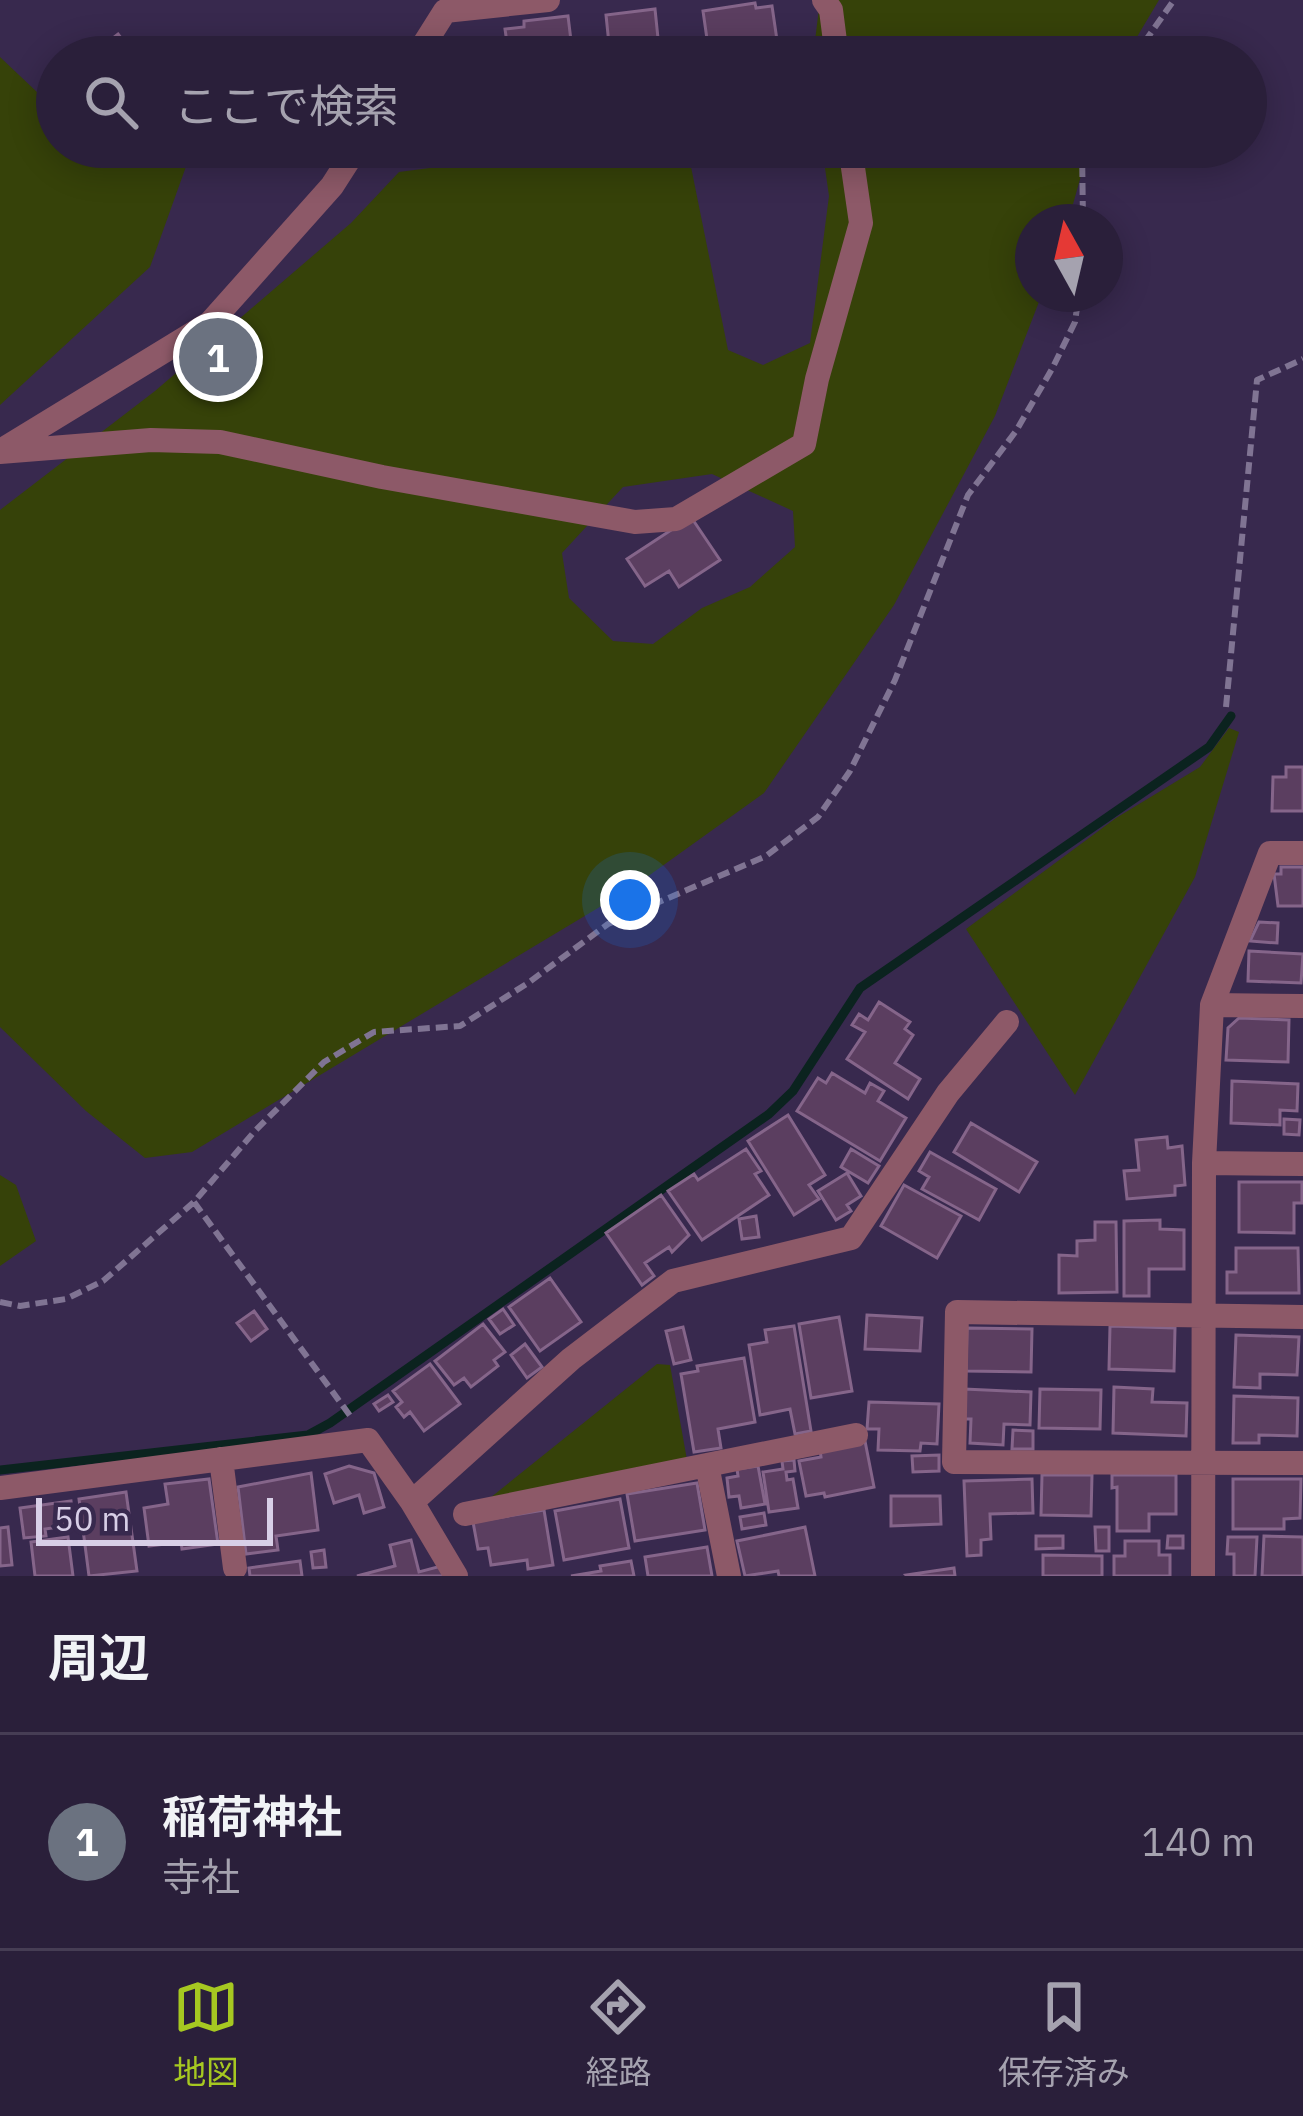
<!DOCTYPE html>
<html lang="ja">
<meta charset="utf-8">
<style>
:root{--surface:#2a1f3a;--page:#322742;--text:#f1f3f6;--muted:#a5a2af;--line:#463d54;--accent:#a6c821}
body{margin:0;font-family:"IBM Plex Sans","Noto Sans JP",sans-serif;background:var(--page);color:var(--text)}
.compass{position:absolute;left:1015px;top:204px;width:108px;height:108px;border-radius:50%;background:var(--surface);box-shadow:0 6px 30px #0003;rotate:352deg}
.scale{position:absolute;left:36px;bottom:30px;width:237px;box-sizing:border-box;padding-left:12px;border:6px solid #d8cfe7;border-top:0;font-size:33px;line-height:42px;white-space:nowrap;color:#d8cfe7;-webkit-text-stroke:9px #38294e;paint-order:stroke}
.you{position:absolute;left:630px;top:900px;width:42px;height:42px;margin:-30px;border:9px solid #fff;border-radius:50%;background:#1a73e8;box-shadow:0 0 0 18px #1a73e833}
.badge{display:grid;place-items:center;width:78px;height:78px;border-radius:50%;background:var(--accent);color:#fff;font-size:39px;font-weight:700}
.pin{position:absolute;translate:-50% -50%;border:6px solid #fff;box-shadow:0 3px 12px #0006}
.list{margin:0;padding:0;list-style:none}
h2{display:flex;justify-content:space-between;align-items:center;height:156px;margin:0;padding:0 48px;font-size:51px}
h2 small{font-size:39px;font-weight:400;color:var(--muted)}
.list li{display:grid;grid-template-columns:78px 1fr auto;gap:36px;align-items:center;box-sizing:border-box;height:216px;padding:0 48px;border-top:3px solid var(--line)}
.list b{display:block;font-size:45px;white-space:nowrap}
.list p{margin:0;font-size:39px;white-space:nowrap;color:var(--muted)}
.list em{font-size:39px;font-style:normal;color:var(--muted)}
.icon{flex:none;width:66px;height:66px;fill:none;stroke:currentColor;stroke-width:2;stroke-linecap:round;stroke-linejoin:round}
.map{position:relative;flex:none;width:1303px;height:1576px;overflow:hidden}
.search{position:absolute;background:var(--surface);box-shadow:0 6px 30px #0003;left:36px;right:36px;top:36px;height:132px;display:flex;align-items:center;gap:30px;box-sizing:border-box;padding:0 42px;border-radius:66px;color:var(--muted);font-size:45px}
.sheet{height:372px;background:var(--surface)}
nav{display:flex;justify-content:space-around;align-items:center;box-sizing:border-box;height:168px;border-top:3px solid var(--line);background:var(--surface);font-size:33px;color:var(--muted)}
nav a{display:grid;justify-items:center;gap:6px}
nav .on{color:var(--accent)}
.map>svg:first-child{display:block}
</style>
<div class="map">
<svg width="1303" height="1576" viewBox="0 0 1303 1576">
<rect width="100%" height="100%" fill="#38294e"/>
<path fill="#364209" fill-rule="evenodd" d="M 820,0 L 1159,0 L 1125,57 L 813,57 Z
M 0,57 L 57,111 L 57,147 L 193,147 L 150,267 L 0,405 Z
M 476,147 L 687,147 L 728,350 L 763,365 L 810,343 L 829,196 L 822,147 L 1089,147 L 1068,222 L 1033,222 L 1033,294 L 1042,294 L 995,416 L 894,605 L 764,793 L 633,887 L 192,1152 L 145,1158 L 86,1111 L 0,1027 L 0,510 L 155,391 L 351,223 L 399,172 L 445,166 ZM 712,474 L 793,511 L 795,547 L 750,587 L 702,608 L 653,644 L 613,641 L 569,598 L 562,553 L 623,487 Z
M 1229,728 L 1239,732 L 1195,877 L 1075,1095 L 966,929 L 1116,818 L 1200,767 Z
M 0,1175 L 16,1185 L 36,1241 L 0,1266 Z
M 657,1364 L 670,1365 L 687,1460 L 485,1502 Z"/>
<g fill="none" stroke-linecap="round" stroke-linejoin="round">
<path stroke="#0b231f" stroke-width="9" d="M 0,1470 L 308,1435 L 330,1423 L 769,1114 L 793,1091 L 860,988 L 1209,747 L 1231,716"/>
</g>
<path fill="#5b3e60" stroke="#85658a" stroke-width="3" d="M 755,3 L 756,8 L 772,6 L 778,47 L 752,51 L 751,40 L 708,46 L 703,11 Z
M 655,9 L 659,48 L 610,54 L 606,15 Z
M 568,16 L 573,57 L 509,57 L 505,29 L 524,27 L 524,21 Z
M 118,34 L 135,57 L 88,57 Z
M 223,348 L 227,359 L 213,365 L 208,354 Z
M 691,517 L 720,560 L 679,587 L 669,571 L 645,586 L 627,559 Z
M 1286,767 L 1303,767 L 1303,811 L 1272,811 L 1273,777 L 1286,777 Z
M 1281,867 L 1303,867 L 1303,906 L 1278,906 L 1274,874 L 1281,874 Z
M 1259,922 L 1278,923 L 1277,943 L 1250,941 Z
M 1249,951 L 1303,954 L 1301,983 L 1248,981 Z
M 879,1002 L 910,1022 L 905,1029 L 913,1035 L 895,1063 L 920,1079 L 908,1099 L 847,1059 L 865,1032 L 852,1025 L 859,1014 L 868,1020 Z
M 1239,1018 L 1289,1020 L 1288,1062 L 1226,1060 L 1228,1028 Z
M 832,1073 L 865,1093 L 870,1083 L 884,1091 L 878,1101 L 906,1118 L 880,1161 L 797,1111 L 818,1078 L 826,1083 Z
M 1232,1081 L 1298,1084 L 1297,1111 L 1280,1110 L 1280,1125 L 1231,1123 Z
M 788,1115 L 825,1175 L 809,1185 L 819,1199 L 794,1215 L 748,1141 Z
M 1284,1119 L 1300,1120 L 1299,1135 L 1284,1134 Z
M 971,1123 L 1037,1162 L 1019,1192 L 954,1152 Z
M 1167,1137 L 1168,1148 L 1182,1146 L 1185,1185 L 1175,1186 L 1175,1195 L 1127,1199 L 1124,1171 L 1139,1170 L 1136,1140 Z
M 746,1149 L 761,1171 L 755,1174 L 769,1195 L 702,1240 L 668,1191 L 694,1174 L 698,1180 Z
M 851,1149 L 879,1166 L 868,1183 L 841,1167 Z
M 930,1152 L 996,1189 L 979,1220 L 922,1189 L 929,1177 L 919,1171 Z
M 847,1173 L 861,1196 L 847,1205 L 851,1211 L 836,1220 L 818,1191 Z
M 1239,1182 L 1302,1182 L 1302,1203 L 1294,1203 L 1294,1233 L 1239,1232 Z
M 904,1185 L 961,1216 L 937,1258 L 881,1226 Z
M 661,1195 L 689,1235 L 672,1252 L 669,1247 L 645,1263 L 654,1276 L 642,1285 L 606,1233 Z
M 756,1216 L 759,1237 L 742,1239 L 739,1219 Z
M 1160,1220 L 1160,1229 L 1184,1230 L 1184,1269 L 1149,1269 L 1149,1296 L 1124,1296 L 1124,1221 Z
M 1095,1222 L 1116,1222 L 1117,1292 L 1059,1293 L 1059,1255 L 1077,1256 L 1077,1241 L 1095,1240 Z
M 1236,1248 L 1298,1248 L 1299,1293 L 1227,1293 L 1227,1272 L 1236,1272 Z
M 550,1278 L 581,1322 L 540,1351 L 509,1307 Z
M 503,1309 L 514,1325 L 500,1334 L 489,1319 Z
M 254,1311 L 267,1329 L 251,1341 L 237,1323 Z
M 867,1315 L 922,1318 L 920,1351 L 865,1349 Z
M 839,1317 L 852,1391 L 811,1398 L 799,1324 Z
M 483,1324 L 505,1352 L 494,1360 L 498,1366 L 471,1387 L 464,1378 L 454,1385 L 435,1361 Z
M 794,1326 L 811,1431 L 795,1434 L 790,1409 L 760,1415 L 749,1345 L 767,1342 L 765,1330 Z
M 1110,1326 L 1175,1328 L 1174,1371 L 1109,1369 Z
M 683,1327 L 691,1360 L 674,1364 L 666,1331 Z
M 967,1328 L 1032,1329 L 1031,1372 L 966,1371 Z
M 1236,1335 L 1299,1337 L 1297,1375 L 1260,1374 L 1260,1388 L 1234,1387 Z
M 525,1344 L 542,1367 L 527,1378 L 511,1355 Z
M 744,1358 L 755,1422 L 718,1429 L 721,1448 L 694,1452 L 681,1374 L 698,1371 L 697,1366 Z
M 430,1364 L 460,1404 L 424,1431 L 410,1412 L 404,1417 L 396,1407 L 402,1402 L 393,1391 Z
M 1114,1387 L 1153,1389 L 1152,1402 L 1187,1403 L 1186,1436 L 1113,1433 Z
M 964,1389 L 1031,1392 L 1030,1425 L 1004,1424 L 1003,1445 L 970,1443 L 971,1419 L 963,1419 Z
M 1040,1389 L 1101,1390 L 1100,1429 L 1039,1428 Z
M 388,1395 L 393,1402 L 379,1411 L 374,1404 Z
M 1234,1396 L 1298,1398 L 1297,1436 L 1259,1435 L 1259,1443 L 1233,1443 Z
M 869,1402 L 939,1404 L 937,1444 L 921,1443 L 920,1451 L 878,1450 L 879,1429 L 867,1429 Z
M 1013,1430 L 1033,1431 L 1033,1449 L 1012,1449 Z
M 865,1441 L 874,1487 L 825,1497 L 824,1493 L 806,1496 L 799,1461 L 821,1457 L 820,1450 Z
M 939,1455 L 939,1471 L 913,1472 L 912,1456 Z
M 794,1460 L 795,1471 L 786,1472 L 787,1480 L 793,1479 L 798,1508 L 769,1512 L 763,1472 L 783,1469 L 782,1461 Z
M 349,1466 L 374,1473 L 384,1507 L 364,1513 L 359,1495 L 334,1503 L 325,1474 Z
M 758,1466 L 765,1504 L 741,1508 L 739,1496 L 729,1497 L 727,1478 L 738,1476 L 737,1469 Z
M 311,1473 L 318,1530 L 276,1536 L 278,1550 L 246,1554 L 238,1487 Z
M 1042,1475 L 1092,1475 L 1091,1516 L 1041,1515 Z
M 1112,1475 L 1176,1475 L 1176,1514 L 1149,1514 L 1149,1531 L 1117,1531 L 1117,1487 L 1112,1488 Z
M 209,1479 L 218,1544 L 182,1549 L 181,1542 L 149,1546 L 144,1508 L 168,1504 L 165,1484 Z
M 1032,1479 L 1033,1513 L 990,1514 L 991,1539 L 981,1540 L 981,1555 L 967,1556 L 964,1481 Z
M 1233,1479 L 1301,1479 L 1300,1518 L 1284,1519 L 1284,1529 L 1233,1529 Z
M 697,1483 L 705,1530 L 635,1541 L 627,1494 Z
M 126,1492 L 137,1571 L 89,1576 L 79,1499 Z
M 891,1496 L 940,1496 L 941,1524 L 891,1526 Z
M 620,1499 L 629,1548 L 564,1560 L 555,1511 Z
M 71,1501 L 74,1525 L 45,1529 L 46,1536 L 24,1538 L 20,1508 Z
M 544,1510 L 553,1565 L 528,1569 L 527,1560 L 491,1565 L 488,1548 L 478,1549 L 473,1522 Z
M 764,1513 L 766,1525 L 742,1529 L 740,1517 Z
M 8,1527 L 12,1565 L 0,1566 L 0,1528 Z
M 805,1527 L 815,1576 L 779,1576 L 778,1571 L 745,1576 L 737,1541 Z
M 1095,1527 L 1109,1527 L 1109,1551 L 1096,1551 Z
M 1036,1536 L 1063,1536 L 1063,1548 L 1036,1549 Z
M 1168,1536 L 1183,1536 L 1183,1548 L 1167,1548 Z
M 1264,1536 L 1303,1537 L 1303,1576 L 1262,1576 Z
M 68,1537 L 73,1576 L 35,1576 L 31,1542 Z
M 1228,1537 L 1257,1537 L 1255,1576 L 1234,1576 L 1234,1554 L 1227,1554 Z
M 411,1540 L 419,1572 L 441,1566 L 443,1576 L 357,1576 L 395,1566 L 390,1545 Z
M 1125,1541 L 1159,1541 L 1159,1555 L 1170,1555 L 1170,1576 L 1114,1576 L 1114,1556 L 1125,1556 Z
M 707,1547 L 712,1576 L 648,1576 L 645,1557 Z
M 324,1550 L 326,1567 L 313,1568 L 311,1552 Z
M 1043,1555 L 1102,1556 L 1102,1576 L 1043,1576 Z
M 300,1561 L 302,1576 L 250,1576 L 249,1568 Z
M 631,1561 L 634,1576 L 571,1576 L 601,1571 L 600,1566 Z
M 954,1568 L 955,1576 L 907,1576 L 906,1575 Z"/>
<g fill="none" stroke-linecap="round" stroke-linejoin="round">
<path stroke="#807493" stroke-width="6" stroke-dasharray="12 6" stroke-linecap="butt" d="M 1134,57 L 1174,0
M 1082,147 L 1083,222
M 1226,707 L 1257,380 L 1303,359
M 194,1202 L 351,1417
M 0,1302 L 20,1306 L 66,1299 L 103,1281 L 194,1202 L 254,1132 L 324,1062 L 374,1032 L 460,1026 L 528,983 L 608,924 L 766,856 L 818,817 L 850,771 L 895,680 L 968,495 L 1016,431 L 1052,369 L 1075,322 L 1079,294"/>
<path stroke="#8d5968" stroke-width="24" d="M 824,0 L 831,10 L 837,57
M 416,57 L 445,11 L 548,0
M 7,447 L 210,323 L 332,186 L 357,147
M 0,452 L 151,440 L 220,442 L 382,477 L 635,522 L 676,519 L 804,444 L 817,379 L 861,223 L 850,147
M 1212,1005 L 1303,1006
M 1204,1163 L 1303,1164
M 1303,1317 L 957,1312 L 954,1462 L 1303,1463
M 221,1459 L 235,1568
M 707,1465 L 729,1576
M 0,1488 L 368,1440 L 412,1502
M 465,1514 L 856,1435
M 456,1576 L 412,1502 L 571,1359 L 673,1281 L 851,1238 L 948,1093 L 1007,1022
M 1203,1576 L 1204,1163 L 1212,1005 L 1270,853 L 1303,853"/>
</g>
</svg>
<svg class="compass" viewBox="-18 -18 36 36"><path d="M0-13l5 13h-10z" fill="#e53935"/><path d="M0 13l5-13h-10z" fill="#a5a2af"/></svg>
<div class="scale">50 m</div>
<div class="you"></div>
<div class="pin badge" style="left:218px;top:357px;background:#6b7280">1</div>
<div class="search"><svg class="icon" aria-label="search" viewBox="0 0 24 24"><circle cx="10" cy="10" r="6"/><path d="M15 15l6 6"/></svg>ここで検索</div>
</div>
<section class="sheet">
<h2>周辺<small></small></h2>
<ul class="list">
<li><span class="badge" style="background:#6b7280">1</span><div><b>稲荷神社</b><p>寺社</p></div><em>140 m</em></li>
</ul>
</section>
<nav>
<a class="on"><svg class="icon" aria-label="map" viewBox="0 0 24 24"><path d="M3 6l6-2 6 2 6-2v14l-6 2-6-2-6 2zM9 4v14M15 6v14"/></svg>地図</a>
<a><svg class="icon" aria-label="directions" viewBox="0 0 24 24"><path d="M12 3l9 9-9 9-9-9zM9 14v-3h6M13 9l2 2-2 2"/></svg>経路</a>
<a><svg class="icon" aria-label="saved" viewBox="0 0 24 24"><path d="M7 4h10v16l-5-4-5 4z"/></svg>保存済み</a>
</nav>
